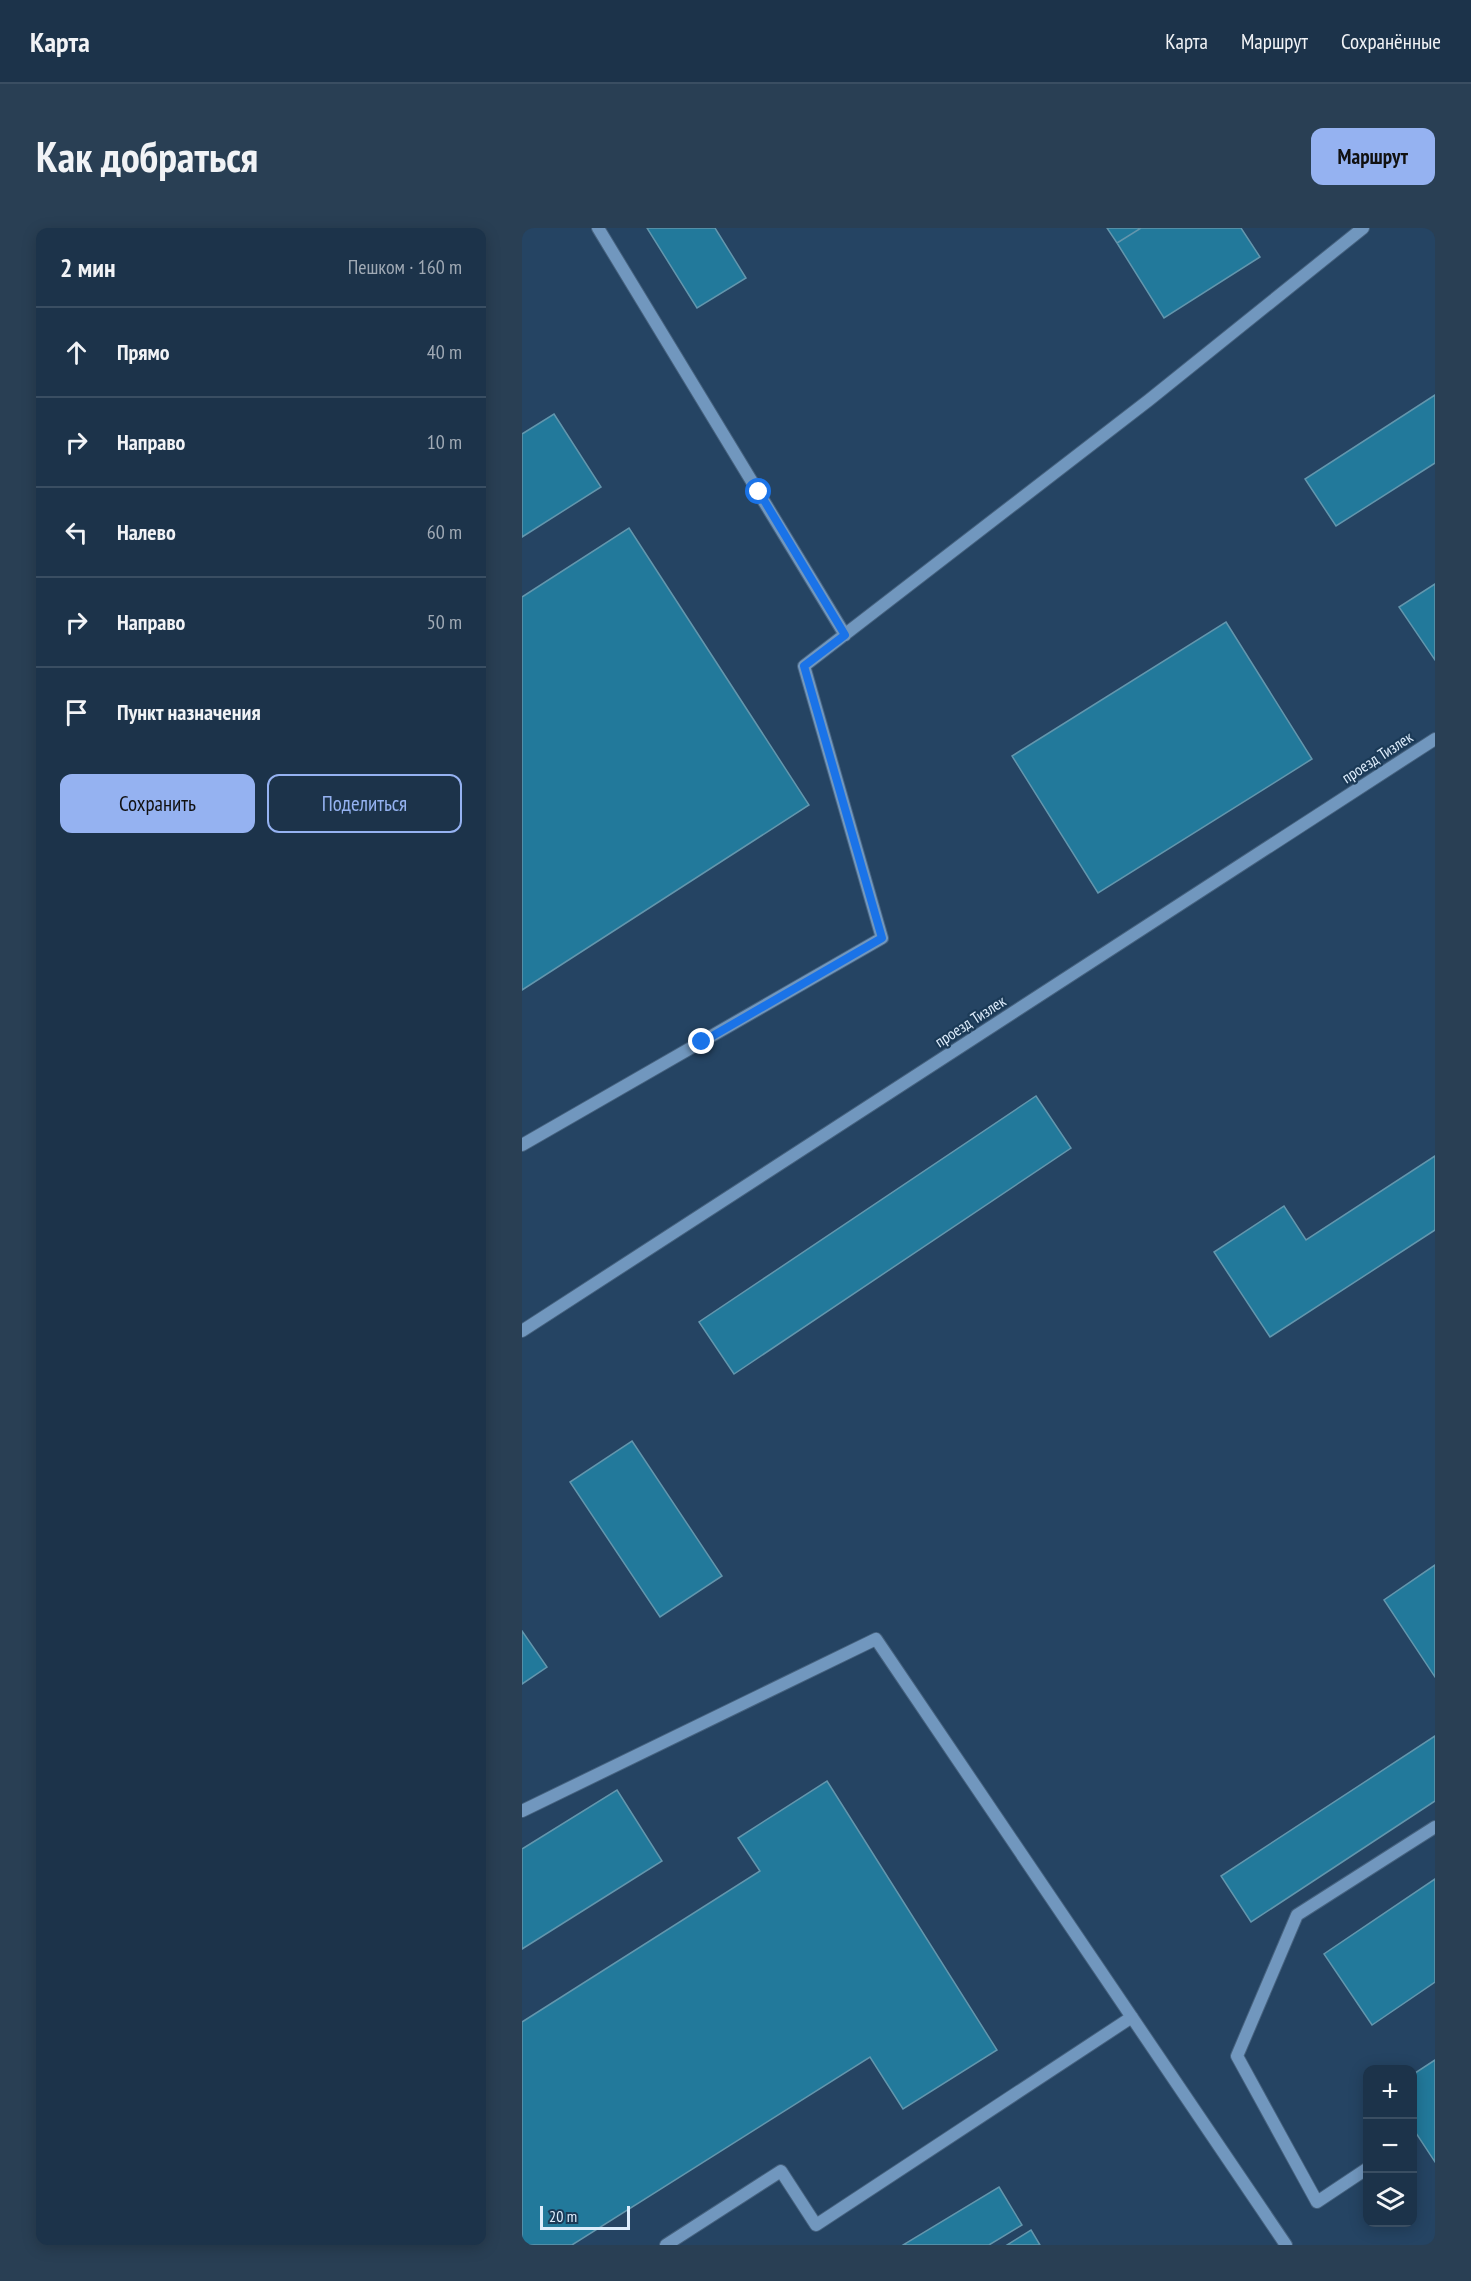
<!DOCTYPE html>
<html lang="ru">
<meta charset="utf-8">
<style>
:root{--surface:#1c334a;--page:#293f54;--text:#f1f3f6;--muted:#a0aab5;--line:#3a4e62;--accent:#95b2f1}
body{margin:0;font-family:"PT Sans Narrow",sans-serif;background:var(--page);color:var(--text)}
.controls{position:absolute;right:18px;bottom:18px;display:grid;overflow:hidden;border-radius:12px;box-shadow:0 3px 15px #0003}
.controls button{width:54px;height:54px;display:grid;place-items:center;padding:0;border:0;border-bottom:2px solid var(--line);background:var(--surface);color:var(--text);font:30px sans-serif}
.scale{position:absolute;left:18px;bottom:15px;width:90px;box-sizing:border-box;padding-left:6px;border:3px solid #deedfc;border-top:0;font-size:16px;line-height:21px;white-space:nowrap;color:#deedfc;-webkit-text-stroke:4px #1b3a57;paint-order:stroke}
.stop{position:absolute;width:18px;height:18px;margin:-14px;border:4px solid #1a73e8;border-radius:50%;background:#fff}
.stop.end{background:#1a73e8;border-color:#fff;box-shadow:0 2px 6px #0008}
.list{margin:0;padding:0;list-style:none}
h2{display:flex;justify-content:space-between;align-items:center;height:78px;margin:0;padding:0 24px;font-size:26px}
h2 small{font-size:20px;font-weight:400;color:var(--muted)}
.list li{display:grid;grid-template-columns:39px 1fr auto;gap:18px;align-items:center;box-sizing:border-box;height:90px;padding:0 24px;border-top:2px solid var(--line)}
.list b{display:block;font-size:22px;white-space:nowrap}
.list em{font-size:20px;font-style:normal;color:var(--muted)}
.actions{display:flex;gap:12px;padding:18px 24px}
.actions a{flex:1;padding:14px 0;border:2px solid var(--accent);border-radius:12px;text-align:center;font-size:21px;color:var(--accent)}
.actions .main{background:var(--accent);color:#111}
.icon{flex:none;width:33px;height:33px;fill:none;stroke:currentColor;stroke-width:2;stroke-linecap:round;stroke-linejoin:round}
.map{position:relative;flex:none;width:913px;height:2017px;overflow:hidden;border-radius:12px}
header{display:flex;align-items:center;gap:36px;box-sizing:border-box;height:84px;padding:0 30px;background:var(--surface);border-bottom:2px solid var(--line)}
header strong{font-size:28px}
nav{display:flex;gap:33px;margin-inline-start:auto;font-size:21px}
.intro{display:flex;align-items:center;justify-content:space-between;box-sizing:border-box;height:144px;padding:0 36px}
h1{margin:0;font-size:42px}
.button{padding:15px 27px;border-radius:12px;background:var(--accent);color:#111;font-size:21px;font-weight:700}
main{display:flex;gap:36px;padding:0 36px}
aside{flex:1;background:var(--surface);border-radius:12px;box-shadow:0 3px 15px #0003}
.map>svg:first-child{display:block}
</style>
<header>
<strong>Карта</strong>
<nav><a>Карта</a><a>Маршрут</a><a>Сохранённые</a></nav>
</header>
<div class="intro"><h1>Как добраться</h1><a class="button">Маршрут</a></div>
<main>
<aside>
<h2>2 мин<small>Пешком · 160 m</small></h2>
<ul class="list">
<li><svg class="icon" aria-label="ahead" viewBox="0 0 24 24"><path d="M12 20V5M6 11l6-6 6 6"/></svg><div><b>Прямо</b></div><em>40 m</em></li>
<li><svg class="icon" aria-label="right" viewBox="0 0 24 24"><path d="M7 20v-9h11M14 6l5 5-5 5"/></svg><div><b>Направо</b></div><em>10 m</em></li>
<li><svg class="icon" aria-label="left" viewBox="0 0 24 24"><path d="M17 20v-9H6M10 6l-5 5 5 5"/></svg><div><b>Налево</b></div><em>60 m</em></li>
<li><svg class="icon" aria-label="right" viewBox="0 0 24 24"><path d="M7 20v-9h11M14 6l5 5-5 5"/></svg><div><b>Направо</b></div><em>50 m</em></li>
<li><svg class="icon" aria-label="arrive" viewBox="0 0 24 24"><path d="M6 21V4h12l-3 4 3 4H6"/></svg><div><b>Пункт назначения</b></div></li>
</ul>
<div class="actions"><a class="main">Сохранить</a><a>Поделиться</a></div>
</aside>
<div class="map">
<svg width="913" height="2017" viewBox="0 0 913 2017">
<rect width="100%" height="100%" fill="#254463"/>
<path fill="#22799b" stroke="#6396ad" stroke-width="1.5" d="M 125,0 L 193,0 L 224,50 L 175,80 Z
M 585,0 L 619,0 L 595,15 Z
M 619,0 L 719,0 L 738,29 L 642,90 L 595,15 Z
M 913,167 L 913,235 L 814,298 L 783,251 Z
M 32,186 L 79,259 L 0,309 L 0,206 Z
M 107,300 L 287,577 L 0,762 L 0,369 Z
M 913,356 L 913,432 L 877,379 Z
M 704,394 L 790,531 L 576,665 L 490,528 Z
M 514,868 L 549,920 L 212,1146 L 177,1094 Z
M 913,928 L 913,1002 L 748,1109 L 692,1024 L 762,978 L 784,1012 Z
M 110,1213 L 200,1348 L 138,1389 L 48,1254 Z
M 913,1337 L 913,1449 L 862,1372 Z
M 0,1403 L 25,1439 L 0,1456 Z
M 913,1508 L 913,1573 L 729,1694 L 699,1648 Z
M 305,1553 L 475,1822 L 381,1881 L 348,1829 L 50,2017 L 0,2017 L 0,1794 L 238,1643 L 216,1610 Z
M 95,1562 L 140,1633 L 0,1721 L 0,1621 Z
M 913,1651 L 913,1754 L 850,1797 L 802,1726 Z
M 913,1832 L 913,1934 L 890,1899 L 890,1847 Z
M 477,1959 L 500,1997 L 467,2017 L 381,2017 Z
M 509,2002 L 518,2017 L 485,2017 Z"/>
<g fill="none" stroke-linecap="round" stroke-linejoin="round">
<g stroke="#46627f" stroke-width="14">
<path id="service" d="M 76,0 L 323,407
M 0,917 L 360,710 L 282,438 L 627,172 L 841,0
M 0,1583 L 354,1411 L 764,2017
M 846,1940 L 795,1974 L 715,1828 L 775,1687 L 913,1599
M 144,2017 L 259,1943 L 294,1997 L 610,1789"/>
</g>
<g stroke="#46627f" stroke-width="14">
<path id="tertiary" d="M 0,1103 L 913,511"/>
</g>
<use href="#service" stroke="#7197be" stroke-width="12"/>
<use href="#tertiary" stroke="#7197be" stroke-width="12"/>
</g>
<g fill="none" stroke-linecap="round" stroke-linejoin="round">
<path stroke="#1a73e8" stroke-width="8" d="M 180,814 L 360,710 L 282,438 L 323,407 L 237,264"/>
</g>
<g text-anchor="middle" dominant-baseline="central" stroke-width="4.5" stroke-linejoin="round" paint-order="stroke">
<g font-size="16" fill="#deedfc" stroke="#1b3a57">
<text transform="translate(855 529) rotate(-33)">проезд Тизлек</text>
<text transform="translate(448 793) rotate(-33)">проезд Тизлек</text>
</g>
</g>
</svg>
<div class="controls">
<button>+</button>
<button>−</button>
<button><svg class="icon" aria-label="layers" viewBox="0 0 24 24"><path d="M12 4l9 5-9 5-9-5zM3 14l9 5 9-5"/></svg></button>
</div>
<div class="scale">20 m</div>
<div class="stop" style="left:237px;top:264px"></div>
<div class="stop end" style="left:180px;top:814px"></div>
</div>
</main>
